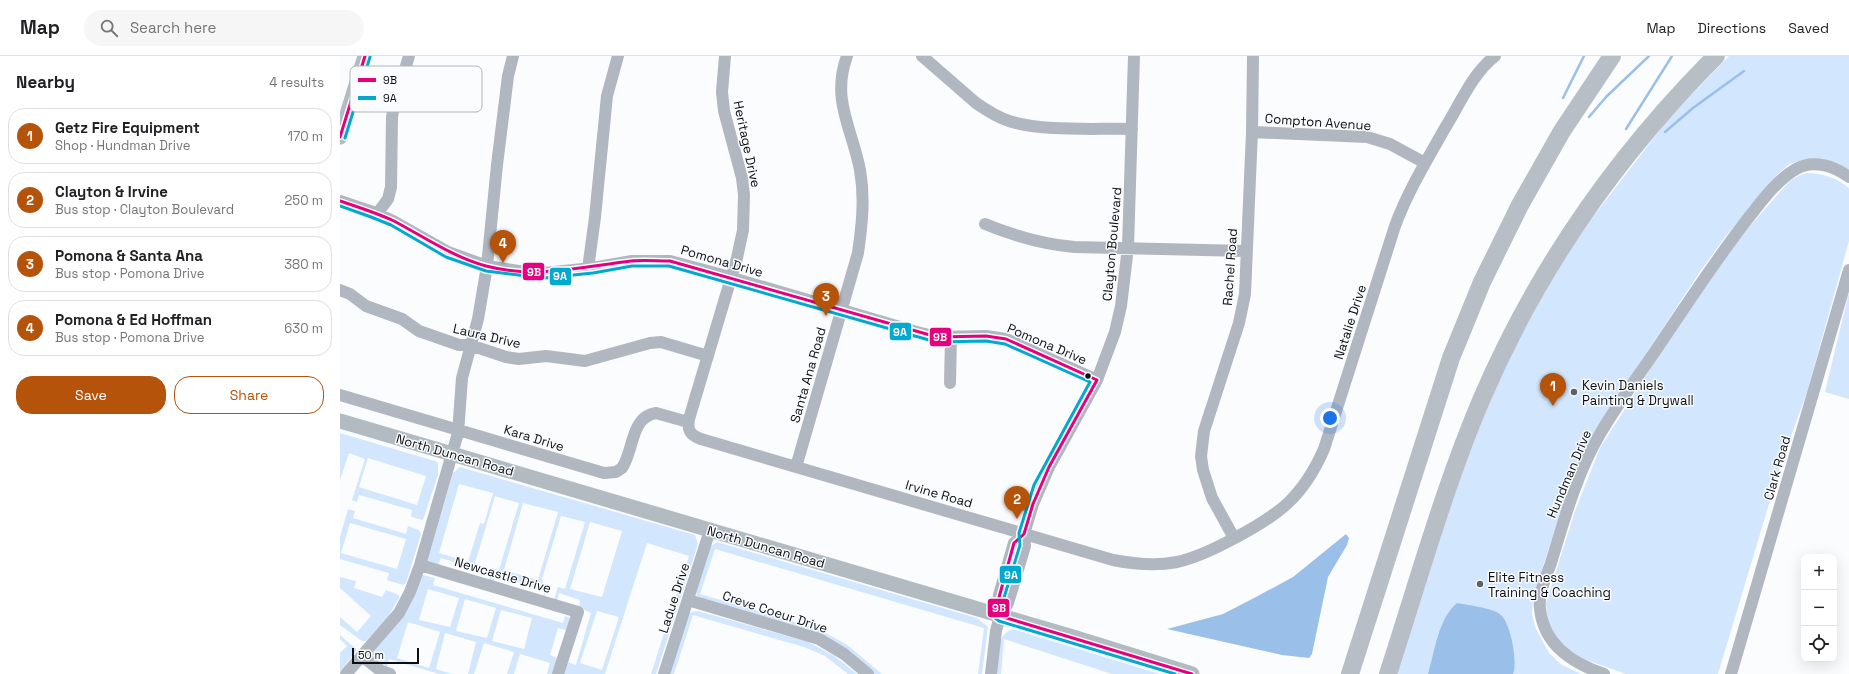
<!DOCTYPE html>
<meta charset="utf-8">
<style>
:root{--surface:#fff;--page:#f6f6f6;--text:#202124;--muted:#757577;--line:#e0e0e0;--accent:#b45309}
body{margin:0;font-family:"Space Grotesk",sans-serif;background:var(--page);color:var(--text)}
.controls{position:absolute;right:12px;bottom:12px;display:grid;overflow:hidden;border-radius:8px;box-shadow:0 4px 16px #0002}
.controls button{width:36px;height:36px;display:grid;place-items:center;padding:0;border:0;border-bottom:1px solid var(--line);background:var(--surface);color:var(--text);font:20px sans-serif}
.scale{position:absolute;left:12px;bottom:10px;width:67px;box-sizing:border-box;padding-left:4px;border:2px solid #0b0f12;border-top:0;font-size:11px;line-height:14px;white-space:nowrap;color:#0b0f12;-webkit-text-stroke:3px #fafcfe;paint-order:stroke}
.you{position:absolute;left:990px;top:362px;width:14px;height:14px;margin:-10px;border:3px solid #fff;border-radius:50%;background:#1a73e8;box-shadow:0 0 0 6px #1a73e833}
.badge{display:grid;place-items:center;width:26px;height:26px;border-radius:50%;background:var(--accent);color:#fff;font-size:13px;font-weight:700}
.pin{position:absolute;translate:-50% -33px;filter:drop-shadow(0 1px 2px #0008)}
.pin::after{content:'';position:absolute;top:21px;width:14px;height:12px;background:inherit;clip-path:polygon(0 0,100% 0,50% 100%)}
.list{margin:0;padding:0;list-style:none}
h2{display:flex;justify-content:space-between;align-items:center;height:52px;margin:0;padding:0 16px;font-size:17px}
h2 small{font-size:13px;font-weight:400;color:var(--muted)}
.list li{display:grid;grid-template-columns:26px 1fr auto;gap:12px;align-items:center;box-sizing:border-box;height:56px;margin:0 8px 8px;padding:0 8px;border:1px solid var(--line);border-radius:16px}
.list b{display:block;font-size:15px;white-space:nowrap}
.list p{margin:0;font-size:13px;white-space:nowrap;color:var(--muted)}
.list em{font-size:13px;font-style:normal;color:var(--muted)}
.actions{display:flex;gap:8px;padding:12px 16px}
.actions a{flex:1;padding:9px 0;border:1px solid var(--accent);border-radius:16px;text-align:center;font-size:14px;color:var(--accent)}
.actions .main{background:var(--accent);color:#fff}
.icon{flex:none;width:22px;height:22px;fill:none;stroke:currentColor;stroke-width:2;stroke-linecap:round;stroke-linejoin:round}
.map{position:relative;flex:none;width:1509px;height:618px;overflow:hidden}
header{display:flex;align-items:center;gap:24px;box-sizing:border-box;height:56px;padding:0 20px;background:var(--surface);border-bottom:1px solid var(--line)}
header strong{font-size:19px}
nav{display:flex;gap:22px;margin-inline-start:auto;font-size:14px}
.search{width:280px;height:36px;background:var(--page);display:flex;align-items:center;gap:10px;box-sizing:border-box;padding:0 14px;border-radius:22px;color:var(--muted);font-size:15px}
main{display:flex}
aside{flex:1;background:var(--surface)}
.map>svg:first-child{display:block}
</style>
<header>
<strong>Map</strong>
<div class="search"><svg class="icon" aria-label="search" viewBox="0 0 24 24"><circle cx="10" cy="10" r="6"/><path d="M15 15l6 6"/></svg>Search here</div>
<nav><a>Map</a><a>Directions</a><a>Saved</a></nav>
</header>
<main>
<aside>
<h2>Nearby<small>4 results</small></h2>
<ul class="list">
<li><span class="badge">1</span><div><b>Getz Fire Equipment</b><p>Shop · Hundman Drive</p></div><em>170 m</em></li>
<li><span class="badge">2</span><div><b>Clayton &amp; Irvine</b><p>Bus stop · Clayton Boulevard</p></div><em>250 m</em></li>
<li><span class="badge">3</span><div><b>Pomona &amp; Santa Ana</b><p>Bus stop · Pomona Drive</p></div><em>380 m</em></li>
<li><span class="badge">4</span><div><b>Pomona &amp; Ed Hoffman</b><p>Bus stop · Pomona Drive</p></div><em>630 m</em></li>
</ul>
<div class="actions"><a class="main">Save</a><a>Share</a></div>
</aside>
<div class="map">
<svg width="1509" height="618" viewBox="0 0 1509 618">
<rect width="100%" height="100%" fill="#fbfcfd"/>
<path fill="#d2e6fd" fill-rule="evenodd" d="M 1389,0 L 1509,0 L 1509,116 L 1468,103 L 1449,108 L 1436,120 L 1385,181 L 1357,220 L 1279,339 L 1235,420 L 1214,476 L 1193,541 L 1192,558 L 1195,571 L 1209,597 L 1222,609 L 1241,618 L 1055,618 L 1112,442 L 1150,345 L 1173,294 L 1221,207 L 1246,170 L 1329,62 Z
M 1468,117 C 1484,118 1497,122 1509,132 L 1509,185 L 1467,336 L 1441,408 L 1378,618 L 1286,618 L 1241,602 L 1219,587 L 1208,569 L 1206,547 L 1235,455 L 1260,392 L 1332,279 L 1390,196 L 1409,171 L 1440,136 L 1451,124 L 1460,119 Z
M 1509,236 L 1509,343 L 1485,336 Z
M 0,377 L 95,405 L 98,407 L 98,419 L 83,464 L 71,461 L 72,454 L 19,439 L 17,446 L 12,444 L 25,403 L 9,397 L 0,424 ZM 28,402 L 86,420 L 77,449 L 19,431 Z
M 120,411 L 355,479 L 358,488 L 316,618 L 311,618 L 349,500 L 307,487 L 265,618 L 224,618 L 228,606 L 236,609 L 251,557 L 239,551 L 240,544 L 219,537 L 217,545 L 214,544 L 218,531 L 225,533 L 245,466 L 221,460 L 202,523 L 203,527 L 209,529 L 204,541 L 203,541 L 205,534 L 156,519 L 153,527 L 148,525 L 152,512 L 159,514 L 179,447 L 155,440 L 135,507 L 141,509 L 141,513 L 136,513 L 101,502 L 98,509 L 87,506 L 113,417 ZM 119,428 L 153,437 L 144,468 L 140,467 L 128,506 L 99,497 ZM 183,447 L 218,456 L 198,524 L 164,514 ZM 250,466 L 282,475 L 262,541 L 230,533 ZM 257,555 L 279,561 L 262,614 L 240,607 Z
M 8,453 L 15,455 L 13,462 L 66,478 L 68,470 L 79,474 L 81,478 L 66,527 L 63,529 L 47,524 L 49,517 L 0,503 L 0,481 ZM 10,467 L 66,483 L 57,513 L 1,497 Z
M 377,486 L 637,562 L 648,571 L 642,618 L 638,618 L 644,572 L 375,493 L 360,538 L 476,572 L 506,588 L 542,618 L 533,618 L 504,594 L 361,544 L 357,540 L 355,533 L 370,491 Z
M 83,519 L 95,522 L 93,529 L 223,567 L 225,560 L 230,562 L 226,574 L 218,572 L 210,599 L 217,602 L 212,618 L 207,618 L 210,607 L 180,598 L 174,618 L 167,618 L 174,596 L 144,587 L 134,618 L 128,618 L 136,586 L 105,577 L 96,613 L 112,618 L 99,618 L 49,603 L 47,611 L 40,609 L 31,600 L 31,598 L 81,520 ZM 88,533 L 119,542 L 110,571 L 79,564 ZM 125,543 L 156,552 L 147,582 L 116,575 ZM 161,554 L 192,562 L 184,593 L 152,585 ZM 68,566 L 100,576 L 89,612 L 57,602 Z
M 0,521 L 16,525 L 14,532 L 42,541 L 46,534 L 59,539 L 59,542 L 47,562 L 26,585 L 22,585 L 0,569 L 0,561 L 17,576 L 31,560 L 0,532 Z
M 358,555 L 468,586 L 493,599 L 517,618 L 508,618 L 485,600 L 464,591 L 353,559 L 334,618 L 328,618 L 346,562 L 351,556 Z
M 673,573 L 820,618 L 772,618 L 664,583 L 661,618 L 656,618 C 658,603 655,578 673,573 Z
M 0,579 L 16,593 L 16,595 L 0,615 L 0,597 L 7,590 L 0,583 Z"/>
<path fill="#9ac0ea" d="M 1006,478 L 1009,482 L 1007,489 L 988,521 L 972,598 L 969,602 L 942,599 L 827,573 L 883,558 L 914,542 L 953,521 Z
M 1117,547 C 1127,549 1154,552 1161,559 C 1171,568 1178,607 1173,618 L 1088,618 C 1095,595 1098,563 1117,547 Z"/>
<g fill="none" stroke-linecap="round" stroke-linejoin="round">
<path stroke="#9ac0ea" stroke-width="2.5" d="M 1223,42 L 1244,0
M 1249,61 L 1266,41 L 1309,0
M 1286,73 L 1332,0
M 1325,76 L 1353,52 L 1404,15"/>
<path stroke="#b0b7c0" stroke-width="12" d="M 385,0 L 382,36 L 384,55 L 402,122 L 404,139 L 403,174 L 397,202 L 349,363 C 347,374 350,379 361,383 L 773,504 C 825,514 848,507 893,483 C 939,459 963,441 984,393 L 1055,170 C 1068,135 1087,104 1105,72 C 1120,48 1132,18 1155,0
M 582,0 L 636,47 C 646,54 657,61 669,65 C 702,76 756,72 792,73
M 912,76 L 1027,81 L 1050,88 L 1085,107
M 0,145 L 33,156 L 53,165 L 108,196 L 147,210 L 186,216 L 204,217 L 252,212 L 292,205 L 330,205 L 379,218 L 577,276 L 597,281 L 646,280 L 666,283 L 757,324
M 37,158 L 48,143 L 51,131 L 52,61 L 54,50 L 69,0
M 645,168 C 674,180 702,188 734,191 L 906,195
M 248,213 L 255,161 L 267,40 L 278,0
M 0,234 L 10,238 L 26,250 L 62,263 L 79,275 L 119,289 L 130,289 L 166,301 L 179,303 L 206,300 L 245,305 L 310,287 L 321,286 L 368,300
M 610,327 L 611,282
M 0,339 L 264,417 L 276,416 L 282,412 C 294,395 290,361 316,357 L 348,366
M 456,411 L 518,197 C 522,169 525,142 520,114 C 512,72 491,44 507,0
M 894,482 L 872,442 L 863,414 L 861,400 L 864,375 L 899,267 L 905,238 L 912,76 L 913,0
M 80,509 L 238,556 L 218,618
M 348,544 L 479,583 L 504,598 L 528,618
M 660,560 L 658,545 L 659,539 L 674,487 L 684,478
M 22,600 L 41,615 L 50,618
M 6,618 L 59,557 L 70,536 L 80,509 L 118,377 L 122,322 L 138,263 L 147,210 L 157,109 L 168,20 L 173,0
M 324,618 L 370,474
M 651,618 L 656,575 L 660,560 L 668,547 L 685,490 L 684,478 L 693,448 L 709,411 L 757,324 L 775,276 L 781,250 L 788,191 L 794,0
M 1264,618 C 1232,607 1204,589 1200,553 C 1198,538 1206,521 1211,507 C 1224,464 1237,417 1260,378 C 1278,347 1300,318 1320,288 C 1349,245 1377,202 1409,161 C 1422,145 1437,124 1456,113 C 1473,103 1494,110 1509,121
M 1391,618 L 1509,214"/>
<path stroke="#b2bac2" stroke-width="15" d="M 0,81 L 25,0
M 0,365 L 733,581 L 852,618"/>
<path stroke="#b7bec6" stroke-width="18" d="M 1010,618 L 1111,302 L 1142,226 L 1180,149 L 1222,75 L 1272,0
M 1048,618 C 1078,526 1104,431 1142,342 C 1197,214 1278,98 1376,0"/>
<g stroke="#fafcfe" stroke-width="6">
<path id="bus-1" d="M 0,81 L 25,0
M 0,145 C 18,151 37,157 54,165 C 84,181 113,201 146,210 C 195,223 242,211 291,205 C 303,204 317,205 330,205 L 597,281 L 646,280 L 666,283 L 757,324 L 709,411 L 693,448 L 684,478 L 674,487 L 658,545 L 660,560 L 852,618"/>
</g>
<g stroke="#fafcfe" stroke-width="6">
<path id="bus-2" d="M 5,82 L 30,1
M 0,150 L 31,161 L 51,169 L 106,201 L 146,215 L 204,222 L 253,217 L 292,210 L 329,210 L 596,286 L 646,285 L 665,288 L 750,326 L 694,429 L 679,477 L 680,489 L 663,545 L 656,558 L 655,562 L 659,565 L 835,618"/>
</g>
<use href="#bus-1" stroke="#e5007d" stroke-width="3"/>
<use href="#bus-2" stroke="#00a9ce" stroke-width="3"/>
</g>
<circle fill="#0b0f12" stroke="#fafcfe" stroke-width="1.5" cx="748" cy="320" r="3.5"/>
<g fill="#5f6264" stroke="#fafcfe" stroke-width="1.5">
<circle cx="1234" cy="336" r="4"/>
<circle cx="1140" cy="528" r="4"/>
</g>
<g text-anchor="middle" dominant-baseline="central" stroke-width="3" stroke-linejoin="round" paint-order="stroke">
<g font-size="13" fill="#0b0f12" stroke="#fafcfe">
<text transform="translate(978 66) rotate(4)">Compton Avenue</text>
<text transform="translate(407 88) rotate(78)">Heritage Drive</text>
<text transform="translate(772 188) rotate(-85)">Clayton Boulevard</text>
<text transform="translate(382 205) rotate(16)">Pomona Drive</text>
<text transform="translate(890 211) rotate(-86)">Rachel Road</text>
<text transform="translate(1010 266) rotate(-72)">Natalie Drive</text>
<text transform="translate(147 280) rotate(13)">Laura Drive</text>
<text transform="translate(707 288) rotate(23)">Pomona Drive</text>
<text transform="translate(468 319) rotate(-74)">Santa Ana Road</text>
<text transform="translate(194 382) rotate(17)">Kara Drive</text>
<text transform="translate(115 399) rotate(16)">North Duncan Road</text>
<text transform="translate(1437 412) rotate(-74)">Clark Road</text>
<text transform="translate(1229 418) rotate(-67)">Hundman Drive</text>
<text transform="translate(599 438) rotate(16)">Irvine Road</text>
<text transform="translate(426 491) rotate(16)">North Duncan Road</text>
<text transform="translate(163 519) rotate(16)">Newcastle Drive</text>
<text transform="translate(334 542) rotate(-72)">Ladue Drive</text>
<text transform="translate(435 556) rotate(18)">Creve Coeur Drive</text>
</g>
<g font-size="13" fill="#0b0f12" stroke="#fafcfe" text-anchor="start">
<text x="1242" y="329">Kevin Daniels<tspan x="1242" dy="15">Painting &amp; Drywall</tspan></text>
<text x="1148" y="521">Elite Fitness<tspan x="1148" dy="15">Training &amp; Coaching</tspan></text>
</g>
</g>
<rect x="10" y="10" width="132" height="46" rx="6" fill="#fafcfe" stroke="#b2b5b7" stroke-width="1"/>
<rect x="18" y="22" width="18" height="4" fill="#e5007d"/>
<rect x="18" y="40" width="18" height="4" fill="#00a9ce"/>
<g font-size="11" fill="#0b0f12">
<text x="43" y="28">9B</text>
<text x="43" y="46">9A</text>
</g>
<g stroke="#fafcfe" stroke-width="1.5">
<rect x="182" y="206" width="23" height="19" rx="4" fill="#e5007d"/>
<rect x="209" y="211" width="23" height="19" rx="4" fill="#00a9ce"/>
<rect x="549" y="266" width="23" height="19" rx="4" fill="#00a9ce"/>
<rect x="589" y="271" width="23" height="20" rx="4" fill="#e5007d"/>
<rect x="659" y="509" width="23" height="19" rx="4" fill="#00a9ce"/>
<rect x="647" y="542" width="23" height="20" rx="4" fill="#e5007d"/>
</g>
<g font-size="11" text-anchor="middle" font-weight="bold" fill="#fff">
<text x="194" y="220">9B</text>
<text x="220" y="224">9A</text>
<text x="560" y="280">9A</text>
<text x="600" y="285">9B</text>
<text x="671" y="523">9A</text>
<text x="659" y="556">9B</text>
</g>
</svg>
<div class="controls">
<button>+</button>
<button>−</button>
<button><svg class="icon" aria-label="locate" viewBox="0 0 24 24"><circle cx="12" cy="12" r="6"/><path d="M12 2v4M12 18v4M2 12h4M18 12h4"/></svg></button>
</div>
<div class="scale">50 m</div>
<div class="you"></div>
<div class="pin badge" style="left:1213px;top:350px">1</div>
<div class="pin badge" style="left:677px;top:463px">2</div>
<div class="pin badge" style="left:486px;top:260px">3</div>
<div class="pin badge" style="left:163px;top:207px">4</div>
</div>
</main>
